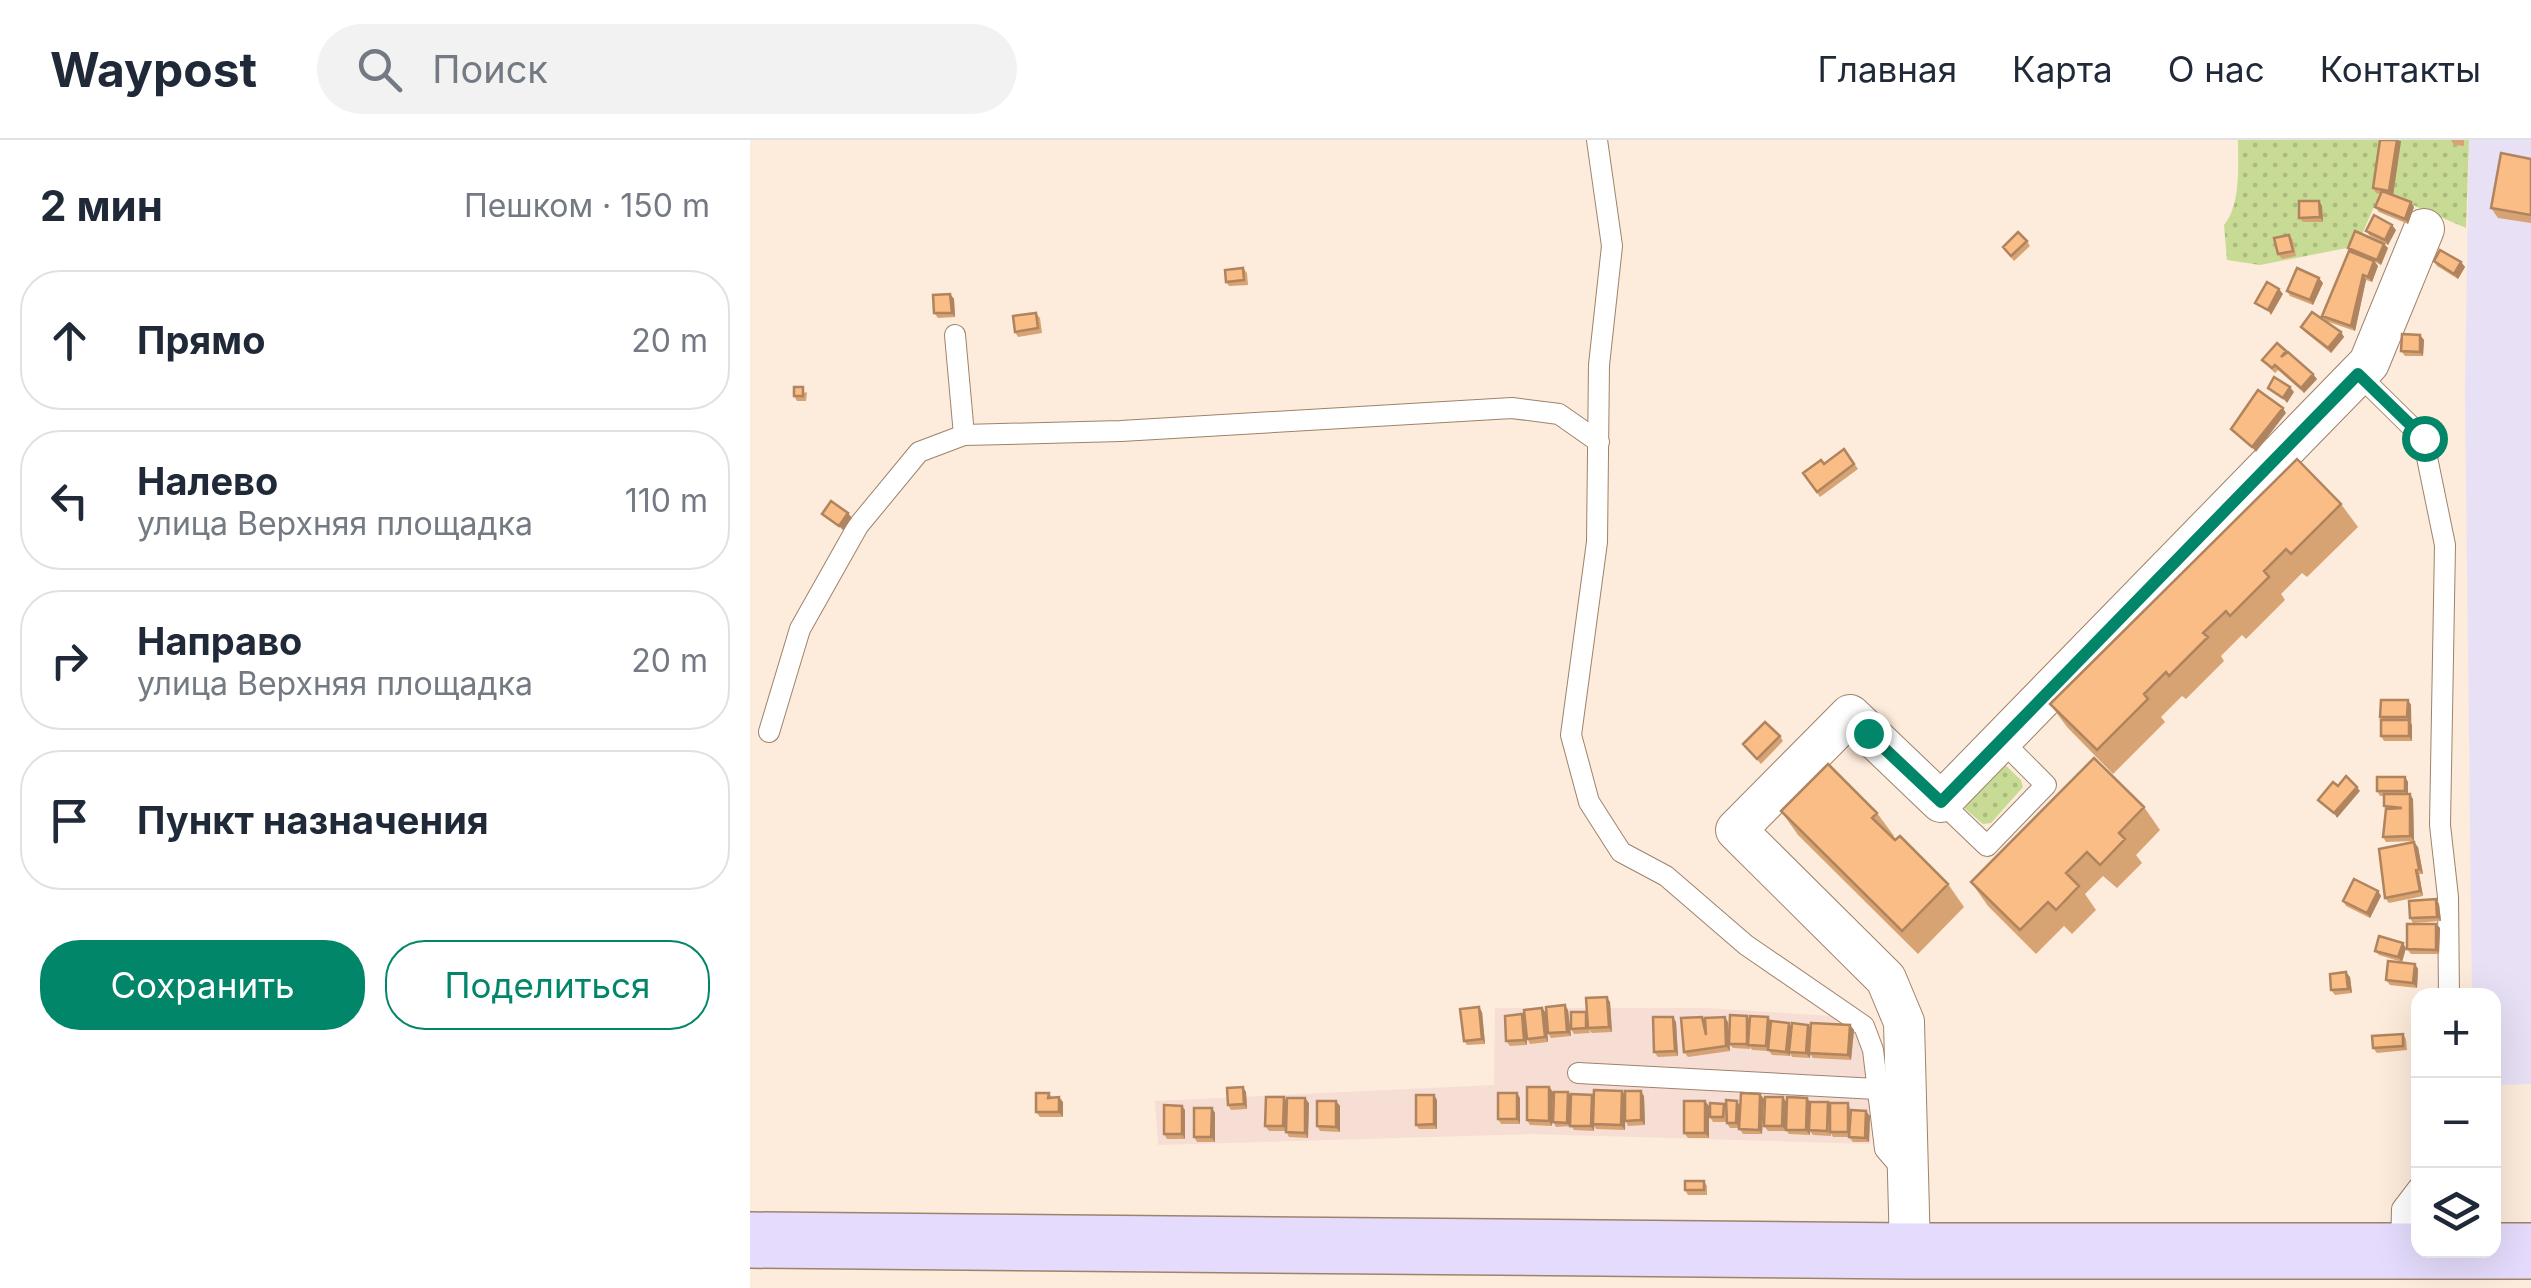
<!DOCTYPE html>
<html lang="ru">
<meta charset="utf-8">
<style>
:root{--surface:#fff;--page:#f2f2f3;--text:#1f2937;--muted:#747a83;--line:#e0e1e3;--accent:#028669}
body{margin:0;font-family:Inter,sans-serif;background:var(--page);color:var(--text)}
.controls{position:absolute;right:30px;bottom:30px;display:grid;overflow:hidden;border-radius:20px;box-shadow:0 10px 40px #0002}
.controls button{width:90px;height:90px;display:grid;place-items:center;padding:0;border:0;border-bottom:2px solid var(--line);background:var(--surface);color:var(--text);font:50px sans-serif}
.stop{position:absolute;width:30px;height:30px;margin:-22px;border:8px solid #028669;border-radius:50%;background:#fff}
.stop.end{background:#028669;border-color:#fff;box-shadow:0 2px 10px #0008}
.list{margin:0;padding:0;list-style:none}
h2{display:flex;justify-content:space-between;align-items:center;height:130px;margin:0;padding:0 40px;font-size:42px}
h2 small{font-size:32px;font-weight:400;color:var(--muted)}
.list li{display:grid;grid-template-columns:65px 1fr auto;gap:30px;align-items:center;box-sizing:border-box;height:140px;margin:0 20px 20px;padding:0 20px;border:2px solid var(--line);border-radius:40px}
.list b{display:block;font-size:38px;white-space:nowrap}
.list p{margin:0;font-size:32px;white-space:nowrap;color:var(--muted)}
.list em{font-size:32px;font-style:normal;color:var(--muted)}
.actions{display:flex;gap:20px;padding:30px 40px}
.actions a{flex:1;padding:22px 0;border:2px solid var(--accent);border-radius:40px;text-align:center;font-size:35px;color:var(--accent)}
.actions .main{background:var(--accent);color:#fff}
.icon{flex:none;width:55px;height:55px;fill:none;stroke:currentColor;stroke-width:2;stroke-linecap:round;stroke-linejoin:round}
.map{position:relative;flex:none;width:1781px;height:1148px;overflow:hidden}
header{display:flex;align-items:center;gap:60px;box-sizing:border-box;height:140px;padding:0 50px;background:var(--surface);border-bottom:2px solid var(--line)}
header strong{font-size:48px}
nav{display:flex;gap:55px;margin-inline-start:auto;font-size:35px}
.search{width:700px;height:90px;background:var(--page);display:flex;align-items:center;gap:25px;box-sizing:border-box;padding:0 35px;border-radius:55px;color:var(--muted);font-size:38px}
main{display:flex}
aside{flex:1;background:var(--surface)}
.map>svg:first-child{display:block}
</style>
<header>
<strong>Waypost</strong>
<div class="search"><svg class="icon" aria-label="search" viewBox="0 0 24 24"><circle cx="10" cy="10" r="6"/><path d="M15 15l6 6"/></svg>Поиск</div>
<nav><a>Главная</a><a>Карта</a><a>О нас</a><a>Контакты</a></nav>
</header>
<main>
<aside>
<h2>2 мин<small>Пешком · 150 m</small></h2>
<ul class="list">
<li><svg class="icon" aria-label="ahead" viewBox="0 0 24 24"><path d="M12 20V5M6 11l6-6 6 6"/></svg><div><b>Прямо</b></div><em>20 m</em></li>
<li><svg class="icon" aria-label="left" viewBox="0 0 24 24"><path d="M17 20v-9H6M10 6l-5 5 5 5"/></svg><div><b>Налево</b><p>улица Верхняя площадка</p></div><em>110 m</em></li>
<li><svg class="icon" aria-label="right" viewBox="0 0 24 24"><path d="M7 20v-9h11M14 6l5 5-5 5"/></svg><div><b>Направо</b><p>улица Верхняя площадка</p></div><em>20 m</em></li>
<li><svg class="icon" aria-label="arrive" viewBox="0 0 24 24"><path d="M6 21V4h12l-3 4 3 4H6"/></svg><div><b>Пункт назначения</b></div></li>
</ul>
<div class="actions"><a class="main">Сохранить</a><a>Поделиться</a></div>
</aside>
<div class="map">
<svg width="1781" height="1148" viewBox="0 0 1781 1148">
<defs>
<pattern id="green-dots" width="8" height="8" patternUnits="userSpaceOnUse" patternTransform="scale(2.5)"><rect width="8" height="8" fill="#c8db94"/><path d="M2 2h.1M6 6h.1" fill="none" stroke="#abbb7e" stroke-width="1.8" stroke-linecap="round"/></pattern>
</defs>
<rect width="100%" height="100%" fill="#fdebdb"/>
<path fill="#f7ded5" d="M 745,868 L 955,868 L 1082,876 L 1115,893 L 1121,1004 L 782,994 L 408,1005 L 405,961 L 744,945 Z"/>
<path fill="#e8e0f5" d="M 1719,0 L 1781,0 L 1781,944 L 1744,945 L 1744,856 L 1722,855 L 1715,253 Z"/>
<path fill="url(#green-dots)" d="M 1488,0 L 1719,0 L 1716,88 L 1644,57 L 1629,55 L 1607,106 L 1510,125 L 1477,120 L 1474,85 C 1491,65 1488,25 1488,0 Z
M 1252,622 L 1271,640 L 1273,647 L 1241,683 L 1233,684 L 1212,666 Z"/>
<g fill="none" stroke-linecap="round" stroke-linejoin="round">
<g stroke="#9e836b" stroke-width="22">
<path id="lane" d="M 847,0 L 862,106 L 849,225 L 847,402 L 821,595 L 839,662 L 871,712 L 916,736 L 996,805 L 1114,886 L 1123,910 L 1135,1009 L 1153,1030
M 205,195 L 214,295
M 1608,234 L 1673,298 L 1695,405 L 1690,685 L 1698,757 L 1699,856
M 19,592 L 50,489 L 108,386 L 169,312 L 214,295 L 371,291 L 762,268 L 809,274 L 849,302
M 1191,662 L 1237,706 L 1296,645 L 1252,601
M 828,933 L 1127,949
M 1651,1111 L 1652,1069 L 1668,1048"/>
</g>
<g stroke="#9e836b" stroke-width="42">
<path id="street" d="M 1160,1111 L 1154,882 L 1136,839 L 986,690 L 1100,575 L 1191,662 L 1619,223 L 1674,89"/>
</g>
<g stroke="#9e836b" stroke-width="58">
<path id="secondary" d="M 0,1100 L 1160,1111 L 1781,1111"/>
</g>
<use href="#lane" stroke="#fff" stroke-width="20"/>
<use href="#street" stroke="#fff" stroke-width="40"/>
<use href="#secondary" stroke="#e5dcfd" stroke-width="55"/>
</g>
<path fill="#d7a373" d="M 1630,0 L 1651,1 L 1643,55 L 1664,67 L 1658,84 L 1629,72 L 1625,67 L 1630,54 L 1626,53 L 1623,48 Z
M 1701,0 L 1714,0 L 1714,6 L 1704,5 Z
M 1781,19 L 1781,83 L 1748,78 L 1741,68 Z
M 1569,61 L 1572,66 L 1573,82 L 1553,82 L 1549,78 Z
M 1646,90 L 1638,105 L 1620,96 L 1616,91 Z
M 1539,95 L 1543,100 L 1546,116 L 1532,119 L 1528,114 Z
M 1277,101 L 1280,106 L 1264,121 L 1253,107 Z
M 1634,104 L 1638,108 L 1631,125 L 1625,122 L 1628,126 L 1622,142 L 1616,140 L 1605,191 L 1576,181 L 1572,176 L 1601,112 L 1598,108 Z
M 1684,121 L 1711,122 L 1715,127 L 1708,139 L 1687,126 Z
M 493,128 L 497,133 L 498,145 L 479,146 L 476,142 Z
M 1573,143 L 1563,165 L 1540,156 L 1537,151 Z
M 200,154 L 204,159 L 205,177 L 188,178 L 184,173 Z
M 286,173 L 290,178 L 292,193 L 268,197 L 265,192 Z
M 1551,187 L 1591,192 L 1594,197 L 1581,213 L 1555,192 Z
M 1670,195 L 1674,200 L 1673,216 L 1655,216 L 1651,211 Z
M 1537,212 L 1567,239 L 1554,253 L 1528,230 L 1525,233 L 1512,220 Z
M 57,252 L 56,261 L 47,261 L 44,256 Z
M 1094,309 L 1108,329 L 1070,357 L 1053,333 L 1074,324 Z
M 1591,364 L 1608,387 L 1557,437 L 1552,433 L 1531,454 L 1535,460 L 1496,499 L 1492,495 L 1471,516 L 1474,521 L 1436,559 L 1432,556 L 1411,577 L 1415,582 L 1363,634 L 1317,587 L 1300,564 Z
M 1658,560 L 1661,565 L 1662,601 L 1634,601 L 1631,596 L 1632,580 L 1630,577 Z
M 1030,596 L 1033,601 L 1011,624 L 993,604 Z
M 1655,637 L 1658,642 L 1658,654 L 1663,659 L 1664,701 L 1636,702 L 1633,697 L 1636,670 L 1634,666 L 1634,656 L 1630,656 L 1627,651 Z
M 1394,667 L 1410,690 L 1386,715 L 1392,723 L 1367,748 L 1353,736 L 1335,754 L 1346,770 L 1322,794 L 1314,786 L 1286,814 L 1238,766 L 1221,742 Z
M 1031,671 L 1127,673 L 1144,696 L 1142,698 L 1198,744 L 1214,767 L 1168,814 L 1048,695 Z
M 1668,707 L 1673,734 L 1669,734 L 1673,756 L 1639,763 L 1635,758 Z
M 1628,751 L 1631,756 L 1620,778 L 1596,766 L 1593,761 Z
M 1686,759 L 1689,764 L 1691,781 L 1663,783 L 1660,778 Z
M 1686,784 L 1690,788 L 1689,814 L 1661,814 L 1657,809 Z
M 1656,808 L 1652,822 L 1629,815 L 1625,811 Z
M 1665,824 L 1668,829 L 1667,848 L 1640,845 L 1636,840 Z
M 1600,837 L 1602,853 L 1585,855 L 1581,850 Z
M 860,862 L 862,892 L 842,893 L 839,890 L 840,893 L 824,894 L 821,889 L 838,875 Z
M 818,870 L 821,896 L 801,898 L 798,893 Z
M 732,872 L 735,904 L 717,905 L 714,901 Z
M 796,873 L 798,902 L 780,904 L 777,898 L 777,905 L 760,906 L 756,901 L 775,878 Z
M 997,876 L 1000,880 L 1018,877 L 1021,882 L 1039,883 L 1041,887 L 1058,885 L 1061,888 L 1100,885 L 1104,890 L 1101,920 L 1063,918 L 1060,914 L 1060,918 L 1042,917 L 1040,913 L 1040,916 L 1022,915 L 1019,911 L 1002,910 L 1000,907 L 1000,909 L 983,908 L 979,904 Z
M 955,880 L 978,882 L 980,911 L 938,917 L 934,912 Z
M 926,882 L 928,916 L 908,917 L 904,912 Z
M 1653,894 L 1656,899 L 1657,910 L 1627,913 L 1623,908 Z
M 799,947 L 803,952 L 802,986 L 780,985 L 777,980 Z
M 496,952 L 497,969 L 481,970 L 478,965 Z
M 299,953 L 302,957 L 313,962 L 313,977 L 290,977 L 286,972 Z
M 767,953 L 770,958 L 770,984 L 751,984 L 748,979 Z
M 684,955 L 687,960 L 687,989 L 669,989 L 666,985 Z
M 875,955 L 894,956 L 895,985 L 878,986 L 875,979 L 875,990 L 846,989 L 844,986 L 844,991 L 824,990 L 821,986 L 806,987 L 803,982 L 821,956 L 844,958 Z
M 1033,957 L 1036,962 L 1078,962 L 1080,965 L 1098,963 L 1101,970 L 1120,976 L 1119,1002 L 1103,1002 L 1099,997 L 1083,997 L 1081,993 L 1081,996 L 1063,995 L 1060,991 L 1060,995 L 1039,994 L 1036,990 L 1036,991 L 1018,991 L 1014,986 Z
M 1014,959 L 1012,994 L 993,994 L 989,988 L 980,988 L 976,982 L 963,982 L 960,977 L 976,968 Z
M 586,961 L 590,966 L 590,992 L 570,991 L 567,986 Z
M 537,962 L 559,963 L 558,998 L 539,997 L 536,991 L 519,991 L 515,986 Z
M 432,966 L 435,970 L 435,999 L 417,999 L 414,994 Z
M 959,966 L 959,998 L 938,998 L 934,993 Z
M 462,968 L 465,973 L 465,1002 L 447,1002 L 444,997 Z
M 954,1041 L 957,1046 L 957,1055 L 938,1055 L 935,1050 Z"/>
<path fill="#af845e" d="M 1647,0 L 1651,1 L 1643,56 L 1639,51 Z
M 1569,61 L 1572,66 L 1573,82 L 1570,77 Z
M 1661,62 L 1664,67 L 1658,84 L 1655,79 Z
M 1642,85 L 1646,90 L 1638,105 L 1635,100 Z
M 1634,104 L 1638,108 L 1631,125 L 1627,120 Z
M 1624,121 L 1628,126 L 1622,142 L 1618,137 Z
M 1711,122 L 1715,127 L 1708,139 L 1704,134 Z
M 1613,135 L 1616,140 L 1605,191 L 1601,186 Z
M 1569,138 L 1573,143 L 1563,165 L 1560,160 Z
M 1529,149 L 1533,154 L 1521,175 L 1518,170 Z
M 200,154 L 204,159 L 205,177 L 202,173 Z
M 1591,192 L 1594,197 L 1581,213 L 1578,208 Z
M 1670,195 L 1674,200 L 1673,216 L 1670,212 Z
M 1563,234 L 1567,239 L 1554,253 L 1551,248 Z
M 1540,247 L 1544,252 L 1537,263 L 1533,258 Z
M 1533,268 L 1536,273 L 1506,312 L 1502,307 Z
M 98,373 L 102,378 L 93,390 L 89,386 Z
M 1658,560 L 1661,565 L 1661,582 L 1657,577 Z
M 1659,580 L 1662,585 L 1662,601 L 1659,596 Z
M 1655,637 L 1658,642 L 1658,656 L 1655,651 Z
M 1607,647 L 1610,651 L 1587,678 L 1584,673 Z
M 1660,654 L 1663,659 L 1664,701 L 1660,696 Z
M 1664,702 L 1668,707 L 1673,734 L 1669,729 Z
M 1666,730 L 1669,734 L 1673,756 L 1670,751 Z
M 1628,751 L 1631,756 L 1620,778 L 1617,773 Z
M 1686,759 L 1689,764 L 1691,781 L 1687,777 Z
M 1686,784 L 1690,788 L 1689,814 L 1686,810 Z
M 1653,803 L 1656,808 L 1652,822 L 1648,817 Z
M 1665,824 L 1668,829 L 1667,848 L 1663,843 Z
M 1596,832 L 1600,837 L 1602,853 L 1598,849 Z
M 857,857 L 860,862 L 862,892 L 859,887 Z
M 815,865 L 818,870 L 821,896 L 817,892 Z
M 729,867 L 732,872 L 735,904 L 732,899 Z
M 792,868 L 796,873 L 798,902 L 795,897 Z
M 772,874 L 775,879 L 777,905 L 774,900 Z
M 923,877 L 926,882 L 928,916 L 925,911 Z
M 975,877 L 978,882 L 980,911 L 976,906 Z
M 1018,877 L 1021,882 L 1019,911 L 1016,906 Z
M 1039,883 L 1042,888 L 1040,916 L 1036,912 Z
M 1058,885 L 1062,889 L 1060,918 L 1056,913 Z
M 1100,885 L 1104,890 L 1101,920 L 1098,915 Z
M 493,947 L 496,952 L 497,969 L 494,964 Z
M 799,947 L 803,952 L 802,986 L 799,981 Z
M 872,951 L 876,956 L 875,990 L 871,985 Z
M 891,951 L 894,956 L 895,985 L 891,980 Z
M 818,952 L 822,957 L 821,988 L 817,983 Z
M 767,953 L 770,958 L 770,984 L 767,979 Z
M 1010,954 L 1014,959 L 1012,994 L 1009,990 Z
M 684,955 L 687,960 L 687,989 L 684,984 Z
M 842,955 L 845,960 L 844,991 L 841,986 Z
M 309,957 L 313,962 L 313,977 L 309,972 Z
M 534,957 L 537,962 L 537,991 L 533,986 Z
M 1033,957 L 1036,962 L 1036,991 L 1032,986 Z
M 555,958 L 559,963 L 558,998 L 555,993 Z
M 1057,958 L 1061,963 L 1060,995 L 1056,990 Z
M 586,961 L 590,966 L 590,992 L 586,987 Z
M 955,961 L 959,966 L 959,998 L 955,993 Z
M 987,961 L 990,966 L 989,988 L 986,983 Z
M 432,966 L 435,970 L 435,999 L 432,994 Z
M 462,968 L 465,973 L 465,1002 L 461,997 Z
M 1116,971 L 1120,976 L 1119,1002 L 1115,998 Z"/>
<path fill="#fabd86" stroke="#af845e" stroke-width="2.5" d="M 1630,0 L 1647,0 L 1639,51 L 1623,48 Z
M 1751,13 L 1781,19 L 1781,75 L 1741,68 Z
M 1632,51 L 1661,62 L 1655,79 L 1625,67 Z
M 1549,61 L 1569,61 L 1570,77 L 1549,78 Z
M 1624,75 L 1642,85 L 1635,100 L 1616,91 Z
M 1605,91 L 1634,104 L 1627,120 L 1598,108 Z
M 1268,92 L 1277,101 L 1261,116 L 1253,107 Z
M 1539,95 L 1543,111 L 1528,114 L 1524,98 Z
M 1690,110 L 1711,122 L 1704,134 L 1684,121 Z
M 1599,111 L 1624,121 L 1618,137 L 1613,135 L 1601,186 L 1572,176 Z
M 493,128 L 494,140 L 476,142 L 475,130 Z
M 1547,128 L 1569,138 L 1560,160 L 1537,151 Z
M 1517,142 L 1529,149 L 1518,170 L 1505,163 Z
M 200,154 L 202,173 L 184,173 L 183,155 Z
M 1562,172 L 1591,192 L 1578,208 L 1551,187 Z
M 286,173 L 288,188 L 265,192 L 263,176 Z
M 1652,194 L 1670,195 L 1670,212 L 1651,211 Z
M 1527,203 L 1536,211 L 1531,217 L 1538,212 L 1563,234 L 1551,248 L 1525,225 L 1522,228 L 1512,220 Z
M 1524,237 L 1540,247 L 1533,258 L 1518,248 Z
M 44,247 L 53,247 L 53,256 L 44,256 Z
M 1508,250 L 1533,268 L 1502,307 L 1481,289 Z
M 1094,309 L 1104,324 L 1067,352 L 1053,333 L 1071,320 L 1074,324 Z
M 1547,319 L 1591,364 L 1541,414 L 1536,409 L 1514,431 L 1519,437 L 1480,476 L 1476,471 L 1453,493 L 1458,497 L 1419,536 L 1416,532 L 1394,554 L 1398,559 L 1347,610 L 1300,564 Z
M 81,361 L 98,373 L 89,386 L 72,374 Z
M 1631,560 L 1658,560 L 1657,577 L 1630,577 Z
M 1631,580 L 1659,580 L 1659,596 L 1631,596 Z
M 1015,582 L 1030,596 L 1007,619 L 993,604 Z
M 1344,618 L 1394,667 L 1369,693 L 1375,699 L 1350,725 L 1337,712 L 1316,733 L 1329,746 L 1306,770 L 1298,762 L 1270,790 L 1221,742 Z
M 1078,624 L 1127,673 L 1122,678 L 1145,700 L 1150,696 L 1198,744 L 1152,791 L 1031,671 Z
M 1596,636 L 1607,647 L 1584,673 L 1568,660 L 1583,642 L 1588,646 Z
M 1627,637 L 1655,637 L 1655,651 L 1627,651 Z
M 1634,654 L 1660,654 L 1660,696 L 1633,697 L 1636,669 L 1652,668 L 1634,666 Z
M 1664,702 L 1669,729 L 1666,730 L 1670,751 L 1635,758 L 1629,709 Z
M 1604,739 L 1628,751 L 1617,773 L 1593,761 Z
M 1686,759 L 1687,777 L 1660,778 L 1659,761 Z
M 1657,784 L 1686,784 L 1686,810 L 1657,809 Z
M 1629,796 L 1653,803 L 1648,817 L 1625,811 Z
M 1638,821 L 1665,824 L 1663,843 L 1636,840 Z
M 1596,832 L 1598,849 L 1581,850 L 1580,834 Z
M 857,857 L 859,887 L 838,888 L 836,858 Z
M 815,865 L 817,892 L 798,893 L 796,867 Z
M 729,867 L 732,899 L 714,901 L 710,869 Z
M 792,868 L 795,897 L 777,899 L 774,870 Z
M 821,872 L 836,872 L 836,888 L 821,889 Z
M 772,874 L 774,900 L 756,901 L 755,876 Z
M 980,875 L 997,876 L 997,904 L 979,904 Z
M 1000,876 L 1018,877 L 1016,906 L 998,905 Z
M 903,877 L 923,877 L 925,911 L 904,912 Z
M 952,877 L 956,895 L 955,878 L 975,877 L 976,906 L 934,912 L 931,878 Z
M 1021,881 L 1039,883 L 1036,912 L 1018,910 Z
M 1042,883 L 1058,885 L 1056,913 L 1039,912 Z
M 1061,883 L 1100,885 L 1098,915 L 1059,913 Z
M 1653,894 L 1653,906 L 1623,908 L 1622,896 Z
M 493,947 L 494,964 L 478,965 L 477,948 Z
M 777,947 L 799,947 L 799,981 L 777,980 Z
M 844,950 L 872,951 L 871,985 L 843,984 Z
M 875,951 L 891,951 L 891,980 L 875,981 Z
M 804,952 L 818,952 L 817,983 L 803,982 Z
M 286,953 L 299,953 L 298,958 L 309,957 L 309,972 L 286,972 Z
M 748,953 L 767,953 L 767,979 L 748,979 Z
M 991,953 L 1010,954 L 1009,990 L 989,989 Z
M 821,954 L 842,955 L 841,986 L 820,986 Z
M 666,955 L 684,955 L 684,984 L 666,985 Z
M 516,957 L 534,957 L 533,986 L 515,986 Z
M 1015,957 L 1033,957 L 1032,986 L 1014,986 Z
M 1037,957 L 1057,958 L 1056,990 L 1036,990 Z
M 537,958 L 555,958 L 555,993 L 536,992 Z
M 976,960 L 987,961 L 986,983 L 977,983 Z
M 567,961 L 586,961 L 586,987 L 567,986 Z
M 934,961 L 955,961 L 955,993 L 934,993 Z
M 1060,962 L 1078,962 L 1077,991 L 1059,990 Z
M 960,963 L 974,964 L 973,977 L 960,977 Z
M 1080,963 L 1098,963 L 1098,992 L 1080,992 Z
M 414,965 L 432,966 L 432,994 L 414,994 Z
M 444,968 L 462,968 L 461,997 L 444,997 Z
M 1101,970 L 1116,971 L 1115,998 L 1099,997 Z
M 935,1041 L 954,1041 L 954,1050 L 935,1050 Z"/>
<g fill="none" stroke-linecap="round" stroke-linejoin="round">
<path stroke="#028669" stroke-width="12" d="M 1118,593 L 1191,662 L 1608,234 L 1674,298"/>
</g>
</svg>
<div class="controls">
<button>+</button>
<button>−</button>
<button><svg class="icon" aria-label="layers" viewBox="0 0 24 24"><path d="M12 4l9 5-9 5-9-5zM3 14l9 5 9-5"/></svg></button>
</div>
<div class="stop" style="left:1674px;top:298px"></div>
<div class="stop end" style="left:1118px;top:593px"></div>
</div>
</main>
